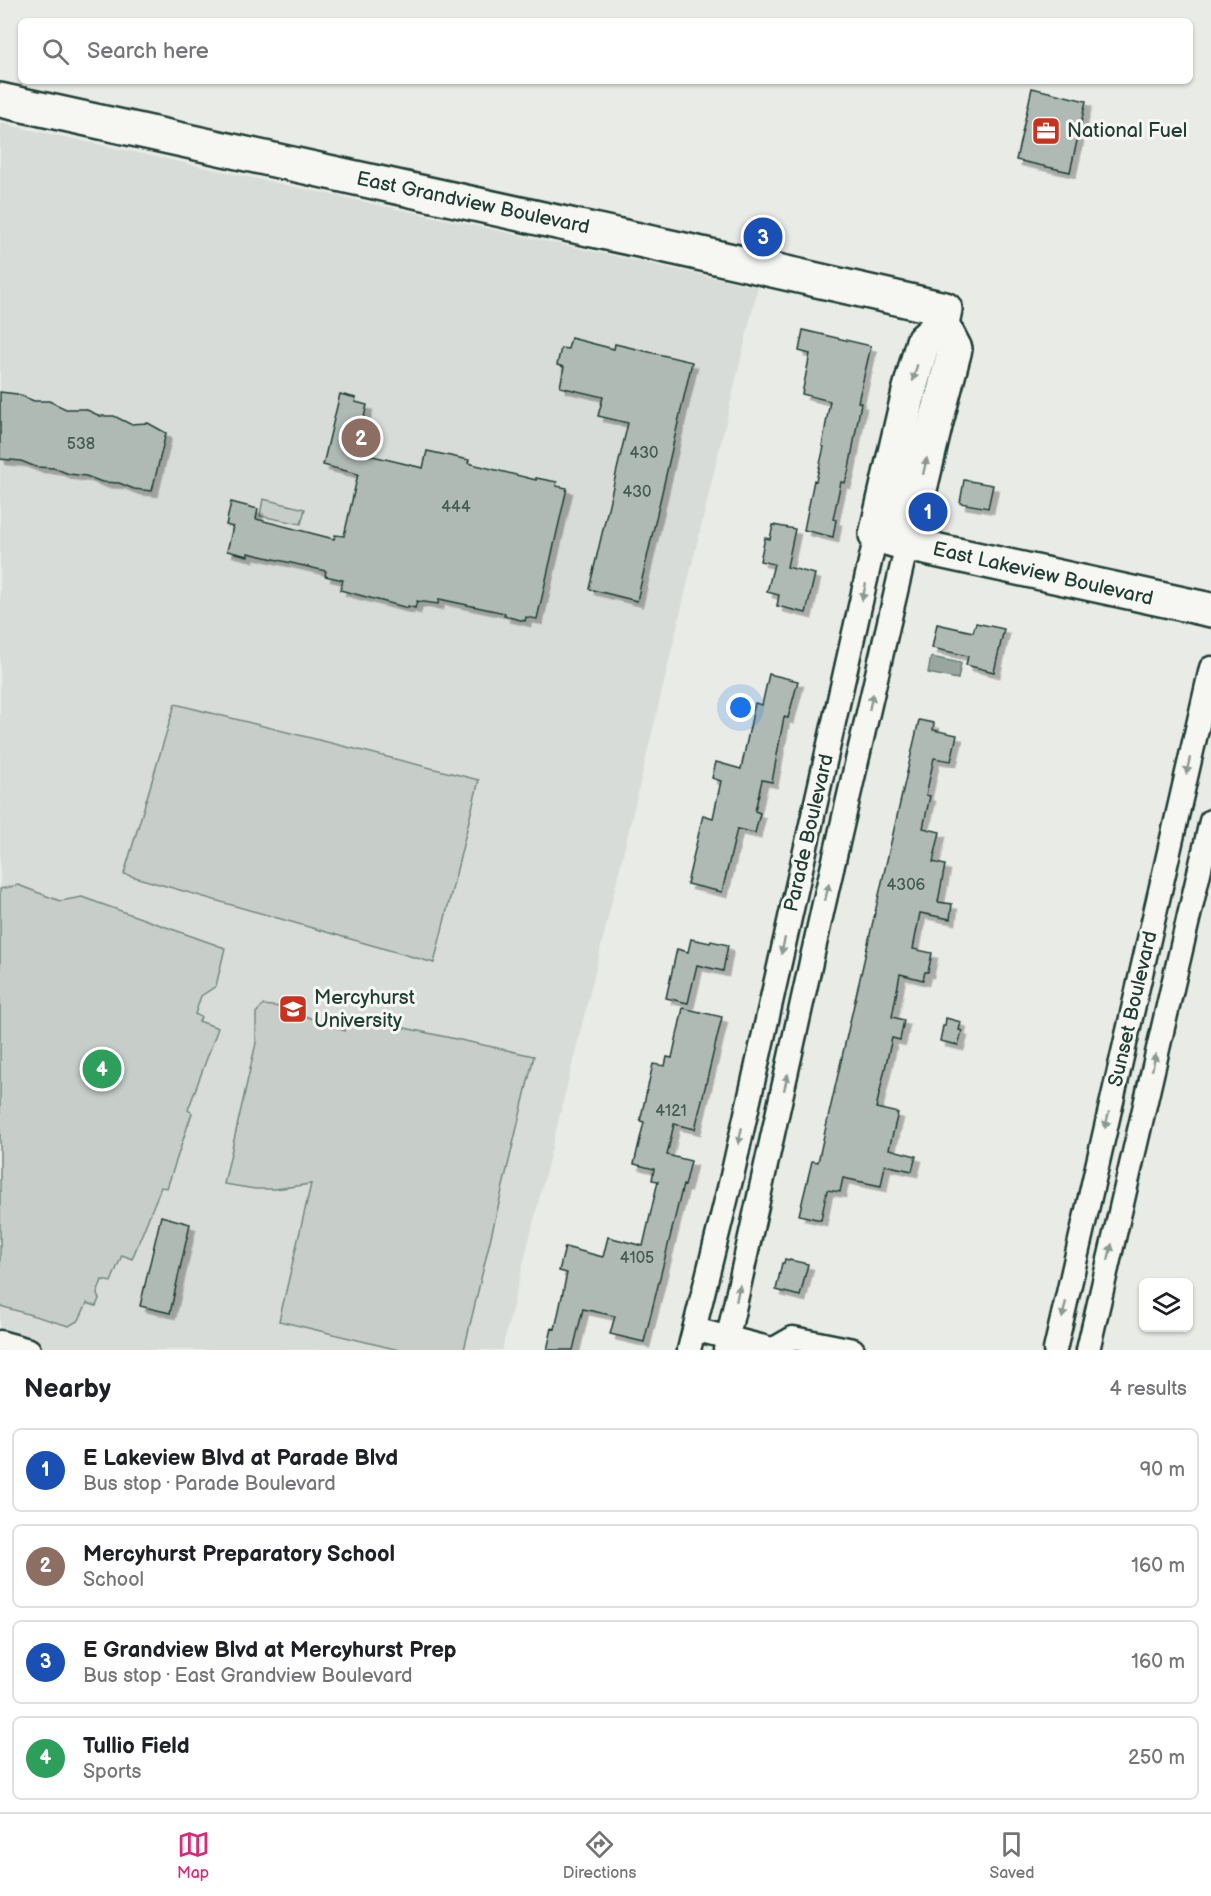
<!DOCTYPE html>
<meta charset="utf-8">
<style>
:root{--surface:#fff;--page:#f6f6f6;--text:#202124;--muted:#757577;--line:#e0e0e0;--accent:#db2777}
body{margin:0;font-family:"Balsamiq Sans",sans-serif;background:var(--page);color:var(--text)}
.controls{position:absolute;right:18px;bottom:18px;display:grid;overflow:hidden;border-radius:9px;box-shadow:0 2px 4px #0004}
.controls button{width:54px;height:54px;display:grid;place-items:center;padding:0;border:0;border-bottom:2px solid var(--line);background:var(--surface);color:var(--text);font:30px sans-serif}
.you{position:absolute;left:741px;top:708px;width:21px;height:21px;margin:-15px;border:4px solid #fff;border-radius:50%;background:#1a73e8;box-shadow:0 0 0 9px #1a73e833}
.badge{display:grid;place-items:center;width:39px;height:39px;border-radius:50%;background:var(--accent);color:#fff;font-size:20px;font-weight:700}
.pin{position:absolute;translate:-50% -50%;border:3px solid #fff;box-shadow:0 2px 6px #0006}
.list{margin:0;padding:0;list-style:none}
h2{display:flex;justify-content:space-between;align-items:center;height:78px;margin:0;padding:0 24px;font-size:26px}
h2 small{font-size:20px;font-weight:400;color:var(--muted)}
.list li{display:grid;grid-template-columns:39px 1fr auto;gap:18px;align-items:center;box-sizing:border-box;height:84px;margin:0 12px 12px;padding:0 12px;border:2px solid var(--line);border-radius:9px}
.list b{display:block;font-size:22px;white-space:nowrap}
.list p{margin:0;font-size:20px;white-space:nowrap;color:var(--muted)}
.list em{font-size:20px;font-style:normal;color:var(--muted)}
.icon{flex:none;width:33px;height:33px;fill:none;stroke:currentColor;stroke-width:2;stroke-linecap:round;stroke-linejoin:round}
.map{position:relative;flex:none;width:1211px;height:1350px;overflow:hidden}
.search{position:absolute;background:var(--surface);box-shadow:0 2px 4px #0004;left:18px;right:18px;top:18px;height:66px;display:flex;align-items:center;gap:15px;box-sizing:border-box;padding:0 21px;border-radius:9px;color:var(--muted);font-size:22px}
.sheet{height:462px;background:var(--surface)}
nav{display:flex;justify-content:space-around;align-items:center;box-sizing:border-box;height:84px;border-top:2px solid var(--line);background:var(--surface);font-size:16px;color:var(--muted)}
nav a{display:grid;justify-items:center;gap:3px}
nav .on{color:var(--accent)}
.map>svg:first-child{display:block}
</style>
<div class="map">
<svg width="1211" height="1350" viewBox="0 0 1211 1350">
<defs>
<filter id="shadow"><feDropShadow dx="5.5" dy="5.5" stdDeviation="0" flood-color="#0004"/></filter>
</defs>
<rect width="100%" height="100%" fill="#e9ebe7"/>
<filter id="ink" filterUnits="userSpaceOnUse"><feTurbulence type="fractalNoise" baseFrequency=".0167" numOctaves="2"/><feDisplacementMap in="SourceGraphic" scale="12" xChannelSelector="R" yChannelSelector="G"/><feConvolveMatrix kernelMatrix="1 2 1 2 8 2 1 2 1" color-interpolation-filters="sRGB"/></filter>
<g filter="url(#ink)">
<path fill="#d8dcd8" d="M 0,123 L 758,287 L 598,960 L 502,1350 L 0,1350 Z"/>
<path fill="#c7cec9" stroke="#73867e" stroke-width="1.5" d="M 263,499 L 305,509 L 301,524 L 260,516 Z
M 175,704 L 479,780 L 434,963 L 124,874 Z
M 18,885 L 60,901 L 82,897 L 225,948 L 216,986 L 201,996 L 195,1014 L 201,1017 L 199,1021 L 218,1028 L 188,1110 L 192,1113 L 167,1188 L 161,1187 L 132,1259 L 122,1255 L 111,1282 L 102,1280 L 97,1294 L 99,1299 L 96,1306 L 87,1303 L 79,1320 L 69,1326 L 0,1306 L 0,889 Z
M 263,1005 L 281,1007 L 345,1031 L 349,1016 L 534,1056 L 464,1350 L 399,1350 L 279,1321 L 311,1184 L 275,1189 L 255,1189 L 224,1184 L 256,1043 L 256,1013 Z"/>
<path fill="#99a6a0" stroke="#687c75" stroke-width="1.5" d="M 931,657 L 961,663 L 958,679 L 928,673 Z"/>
<path fill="#b0bab5" stroke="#1f3d34" stroke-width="1.5" filter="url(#shadow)" d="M 1032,88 L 1086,101 L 1070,172 L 1016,160 Z
M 803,330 L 871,346 L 858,402 L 861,403 L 849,469 L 845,483 L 841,482 L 833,519 L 836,520 L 833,537 L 804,530 L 814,480 L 816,481 L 824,447 L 822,446 L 830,401 L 802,394 L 810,354 L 799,351 Z
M 571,338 L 614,349 L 615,344 L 692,362 L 637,601 L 589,589 L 628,423 L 598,416 L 603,397 L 560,387 L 564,367 L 557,365 L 561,348 L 568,349 Z
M 0,392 L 17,394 L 34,401 L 49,401 L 66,409 L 85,409 L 100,416 L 114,416 L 130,424 L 148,423 L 166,433 L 152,491 L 134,489 L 119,483 L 102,482 L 86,476 L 69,474 L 54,468 L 36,467 L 21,461 L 0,459 Z
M 340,394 L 356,398 L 355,402 L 367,405 L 357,446 L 366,448 L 364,454 L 423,468 L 427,451 L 469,460 L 468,463 L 536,480 L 536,478 L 557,482 L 556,486 L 567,488 L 537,619 L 526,617 L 525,621 L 504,616 L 505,613 L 439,599 L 438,604 L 417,601 L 415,608 L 408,606 L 408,608 L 340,590 L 343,580 L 325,576 L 326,571 L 248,553 L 248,556 L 227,551 L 233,527 L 226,525 L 231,502 L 258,509 L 256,519 L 334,539 L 335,535 L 344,536 L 358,474 L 323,465 Z
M 964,480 L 993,485 L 988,508 L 960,503 Z
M 773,525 L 795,529 L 787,567 L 815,574 L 806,613 L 777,606 L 779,595 L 767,592 L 774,564 L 760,561 L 765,538 L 770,539 Z
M 976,623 L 1004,629 L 994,672 L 966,665 L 968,656 L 932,648 L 937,624 L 973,632 Z
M 769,674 L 798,681 L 788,718 L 784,717 L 772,782 L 762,780 L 755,811 L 760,813 L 755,833 L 737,829 L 722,892 L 687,884 L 703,815 L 713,818 L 721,781 L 712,778 L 716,762 L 741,769 L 755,703 L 762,705 Z
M 919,720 L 934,723 L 933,730 L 957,735 L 951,761 L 934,758 L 926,795 L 930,796 L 923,828 L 940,832 L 933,862 L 945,865 L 938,902 L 952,904 L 950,919 L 920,913 L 913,949 L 932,953 L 928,972 L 925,972 L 923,980 L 900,974 L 892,1017 L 904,1020 L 900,1040 L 892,1038 L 876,1108 L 898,1113 L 889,1149 L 916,1156 L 912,1171 L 885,1165 L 881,1186 L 843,1178 L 840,1192 L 827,1190 L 821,1220 L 799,1215 L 812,1161 L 818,1162 Z
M 691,939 L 710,943 L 711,941 L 728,945 L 723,971 L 697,965 L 688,1003 L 666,998 L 677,949 L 688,952 Z
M 683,1008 L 722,1017 L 695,1129 L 674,1124 L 667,1155 L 691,1161 L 685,1186 L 683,1185 L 644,1342 L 610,1334 L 615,1316 L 583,1309 L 573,1350 L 547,1350 L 552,1328 L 555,1329 L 567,1273 L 559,1271 L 565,1247 L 603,1257 L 608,1237 L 643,1246 L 658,1181 L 652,1180 L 654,1169 L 634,1164 L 644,1122 L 640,1121 L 653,1064 L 665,1066 L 667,1057 L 672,1058 Z
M 946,1018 L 961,1022 L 959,1030 L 962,1031 L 958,1045 L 940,1041 L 943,1026 L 945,1026 Z
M 161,1216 L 190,1224 L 170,1313 L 140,1306 Z
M 785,1259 L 808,1264 L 800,1296 L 776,1290 L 782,1263 L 784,1263 Z"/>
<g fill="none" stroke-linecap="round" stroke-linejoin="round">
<g stroke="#1f3d34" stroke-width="27">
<path id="street" d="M 694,1329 L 772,1349
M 0,1342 L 29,1350
M 689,1350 L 732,1176 L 876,535
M 725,1350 L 823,908 L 907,544
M 772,1350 L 793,1338 L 853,1350
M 1055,1350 L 1211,668
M 1088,1350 L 1211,821"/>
</g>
<g stroke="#1f3d34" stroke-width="38">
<path id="secondary" d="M 0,100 L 680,249 L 945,309 L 942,324 L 923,341 L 909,392 L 876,535 L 907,544 L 1211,610
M 907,544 L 936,422 L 955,349 L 942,324"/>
</g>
<use href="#street" stroke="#f6f6f2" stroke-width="22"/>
<use href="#secondary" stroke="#f6f6f2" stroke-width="33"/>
</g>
<defs><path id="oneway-solid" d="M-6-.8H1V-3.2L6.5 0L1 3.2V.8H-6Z" transform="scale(1.5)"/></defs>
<g fill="#8a9a93">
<use href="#oneway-solid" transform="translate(915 373) rotate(105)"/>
<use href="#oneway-solid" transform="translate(925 466) rotate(-77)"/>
<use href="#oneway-solid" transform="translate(864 592) rotate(103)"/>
<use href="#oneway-solid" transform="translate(871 702) rotate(-77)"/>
<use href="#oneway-solid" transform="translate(1188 766) rotate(103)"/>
<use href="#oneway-solid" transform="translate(827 892) rotate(-77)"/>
<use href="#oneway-solid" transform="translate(783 946) rotate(103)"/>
<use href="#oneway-solid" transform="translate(1154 1062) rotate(-77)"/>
<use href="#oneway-solid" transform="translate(786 1082) rotate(-77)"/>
<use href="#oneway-solid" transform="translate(1107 1120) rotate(103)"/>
<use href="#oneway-solid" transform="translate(740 1136) rotate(102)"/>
<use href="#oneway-solid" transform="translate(1110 1252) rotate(-77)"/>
<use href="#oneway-solid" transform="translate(738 1293) rotate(-78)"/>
<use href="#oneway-solid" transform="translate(1064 1310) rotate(103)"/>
</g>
</g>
<defs>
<g id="office-square" transform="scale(1.5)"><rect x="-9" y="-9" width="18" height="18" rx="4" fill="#c8321e" stroke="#f6f6f2"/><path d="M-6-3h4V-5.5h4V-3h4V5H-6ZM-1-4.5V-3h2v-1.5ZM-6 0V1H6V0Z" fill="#fff"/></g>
<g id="university-square" transform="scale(1.5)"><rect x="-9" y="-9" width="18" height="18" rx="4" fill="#c8321e" stroke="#f6f6f2"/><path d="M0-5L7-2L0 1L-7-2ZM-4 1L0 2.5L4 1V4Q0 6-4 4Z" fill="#fff"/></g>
</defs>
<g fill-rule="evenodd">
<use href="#office-square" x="1046" y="131"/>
<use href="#university-square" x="293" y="1009"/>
</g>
<g text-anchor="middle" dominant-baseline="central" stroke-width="6" stroke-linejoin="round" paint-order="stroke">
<g font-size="16" fill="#435c54">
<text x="81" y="444">538</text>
<text x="644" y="453">430</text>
<text x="637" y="492">430</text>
<text x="456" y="507">444</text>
<text x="906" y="885">4306</text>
<text x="671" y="1111">4121</text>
<text x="637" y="1258">4105</text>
</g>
<g font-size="20" fill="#1f3d34" stroke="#f6f6f2" text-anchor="start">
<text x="1067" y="131">National Fuel</text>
<text x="314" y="998">Mercyhurst<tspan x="314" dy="23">University</tspan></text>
</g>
<g font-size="20" fill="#1f3d34" stroke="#f6f6f2">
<text transform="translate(473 203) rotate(12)">East Grandview Boulevard</text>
<text transform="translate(1043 574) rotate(13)">East Lakeview Boulevard</text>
<text transform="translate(809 833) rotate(-77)">Parade Boulevard</text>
<text transform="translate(1133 1009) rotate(-77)">Sunset Boulevard</text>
</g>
</g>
</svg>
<div class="controls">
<button><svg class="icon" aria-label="layers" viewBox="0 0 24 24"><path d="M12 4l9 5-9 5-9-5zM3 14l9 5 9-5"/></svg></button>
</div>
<div class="you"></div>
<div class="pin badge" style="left:928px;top:512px;background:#1a4fb4">1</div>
<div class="pin badge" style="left:361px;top:438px;background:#8d6e63">2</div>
<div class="pin badge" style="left:763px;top:237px;background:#1a4fb4">3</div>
<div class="pin badge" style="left:102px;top:1069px;background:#2e9e5b">4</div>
<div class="search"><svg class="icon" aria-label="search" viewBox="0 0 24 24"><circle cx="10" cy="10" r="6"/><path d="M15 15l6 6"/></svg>Search here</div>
</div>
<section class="sheet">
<h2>Nearby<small>4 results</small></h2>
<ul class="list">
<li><span class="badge" style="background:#1a4fb4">1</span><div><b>E Lakeview Blvd at Parade Blvd</b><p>Bus stop · Parade Boulevard</p></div><em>90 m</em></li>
<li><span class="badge" style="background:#8d6e63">2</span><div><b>Mercyhurst Preparatory School</b><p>School</p></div><em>160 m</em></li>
<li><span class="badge" style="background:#1a4fb4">3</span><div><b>E Grandview Blvd at Mercyhurst Prep</b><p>Bus stop · East Grandview Boulevard</p></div><em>160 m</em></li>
<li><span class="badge" style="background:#2e9e5b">4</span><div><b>Tullio Field</b><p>Sports</p></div><em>250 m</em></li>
</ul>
</section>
<nav>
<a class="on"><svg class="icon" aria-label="map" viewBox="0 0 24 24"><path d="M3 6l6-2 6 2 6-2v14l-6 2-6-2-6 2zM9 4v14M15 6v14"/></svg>Map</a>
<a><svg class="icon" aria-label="directions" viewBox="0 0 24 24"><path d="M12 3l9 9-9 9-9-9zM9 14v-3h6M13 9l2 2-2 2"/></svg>Directions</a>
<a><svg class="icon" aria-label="saved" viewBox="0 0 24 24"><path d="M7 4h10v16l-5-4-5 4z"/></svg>Saved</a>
</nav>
